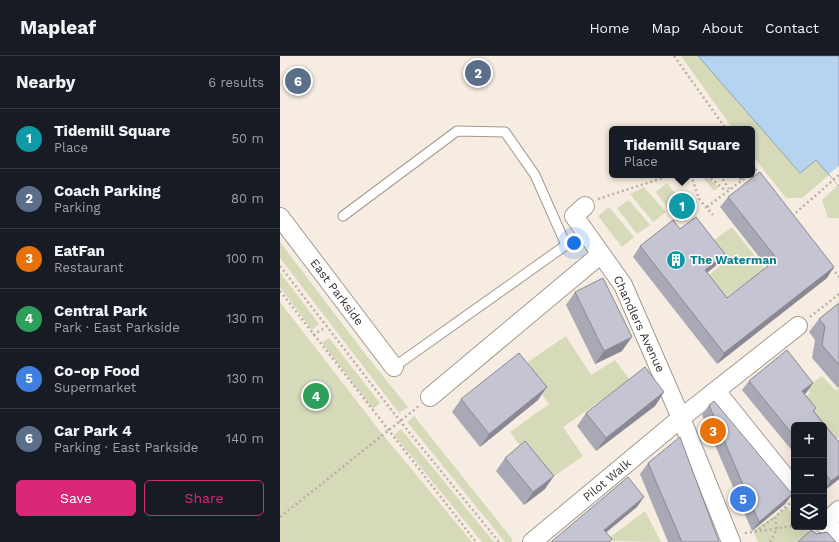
<!DOCTYPE html>
<meta charset="utf-8">
<style>
:root{--surface:#171b24;--page:#242831;--text:#f1f3f6;--muted:#9ea1a6;--line:#363941;--accent:#db2777}
body{margin:0;font-family:"Work Sans",sans-serif;background:var(--page);color:var(--text)}
.controls{position:absolute;right:12px;bottom:12px;display:grid;overflow:hidden;border-radius:6px;box-shadow:0 4px 16px #0002}
.controls button{width:36px;height:36px;display:grid;place-items:center;padding:0;border:0;border-bottom:1px solid var(--line);background:var(--surface);color:var(--text);font:20px sans-serif}
.you{position:absolute;left:294px;top:187px;width:14px;height:14px;margin:-10px;border:3px solid #fff;border-radius:50%;background:#1a73e8;box-shadow:0 0 0 6px #1a73e833}
.badge{display:grid;place-items:center;width:26px;height:26px;border-radius:50%;background:var(--accent);color:#fff;font-size:13px;font-weight:700}
.pin{position:absolute;translate:-50% -50%;border:2px solid #fff;box-shadow:0 1px 4px #0006}
.popup{position:absolute;left:329px;top:70px;width:146px;height:52px;box-sizing:border-box;display:grid;place-content:center;border-radius:6px;background:var(--surface);filter:drop-shadow(0 1px 3px #0005);font-size:13px;white-space:nowrap;color:var(--muted)}
.popup b{font-size:15px;color:var(--text)}
.popup::after{content:'';position:absolute;left:50%;top:100%;margin-left:-8px;border:8px solid transparent;border-top-color:var(--surface)}
.list{margin:0;padding:0;list-style:none}
h2{display:flex;justify-content:space-between;align-items:center;height:52px;margin:0;padding:0 16px;font-size:17px}
h2 small{font-size:13px;font-weight:400;color:var(--muted)}
.list li{display:grid;grid-template-columns:26px 1fr auto;gap:12px;align-items:center;box-sizing:border-box;height:60px;padding:0 16px;border-top:1px solid var(--line)}
.list b{display:block;font-size:15px;white-space:nowrap}
.list p{margin:0;font-size:13px;white-space:nowrap;color:var(--muted)}
.list em{font-size:13px;font-style:normal;color:var(--muted)}
.actions{display:flex;gap:8px;padding:12px 16px}
.actions a{flex:1;padding:9px 0;border:1px solid var(--accent);border-radius:6px;text-align:center;font-size:14px;color:var(--accent)}
.actions .main{background:var(--accent);color:#fff}
.icon{flex:none;width:22px;height:22px;fill:none;stroke:currentColor;stroke-width:2;stroke-linecap:round;stroke-linejoin:round}
.map{position:relative;flex:none;width:559px;height:486px;overflow:hidden}
header{display:flex;align-items:center;gap:24px;box-sizing:border-box;height:56px;padding:0 20px;background:var(--surface);border-bottom:1px solid var(--line)}
header strong{font-size:19px}
nav{display:flex;gap:22px;margin-inline-start:auto;font-size:14px}
main{display:flex}
aside{flex:1;background:var(--surface)}
.map>svg:first-child{display:block}
</style>
<header>
<strong>Mapleaf</strong>
<nav><a>Home</a><a>Map</a><a>About</a><a>Contact</a></nav>
</header>
<main>
<aside>
<h2>Nearby<small>6 results</small></h2>
<ul class="list">
<li><span class="badge" style="background:#0f9aa8">1</span><div><b>Tidemill Square</b><p>Place</p></div><em>50 m</em></li>
<li><span class="badge" style="background:#5c6f8a">2</span><div><b>Coach Parking</b><p>Parking</p></div><em>80 m</em></li>
<li><span class="badge" style="background:#e8710a">3</span><div><b>EatFan</b><p>Restaurant</p></div><em>100 m</em></li>
<li><span class="badge" style="background:#2e9e5b">4</span><div><b>Central Park</b><p>Park · East Parkside</p></div><em>130 m</em></li>
<li><span class="badge" style="background:#3f7fe0">5</span><div><b>Co-op Food</b><p>Supermarket</p></div><em>130 m</em></li>
<li><span class="badge" style="background:#5c6f8a">6</span><div><b>Car Park 4</b><p>Parking · East Parkside</p></div><em>140 m</em></li>
</ul>
<div class="actions"><a class="main">Save</a><a>Share</a></div>
</aside>
<div class="map">
<svg width="559" height="486" viewBox="0 0 559 486">
<rect width="100%" height="100%" fill="#f7ece1"/>
<path fill="#d6dab9" d="M 401,0 L 559,0 L 559,162 L 548,162 L 542,144 L 558,129 L 549,119 L 522,142 L 506,142 L 472,99 L 472,73 L 453,73 Z
M 421,119 L 424,119 L 439,131 L 434,135 Z
M 387,127 L 401,145 L 389,154 L 376,136 Z
M 364,131 L 386,156 L 373,166 L 350,138 Z
M 349,144 L 370,169 L 357,178 L 337,152 Z
M 329,151 L 354,181 L 342,191 L 318,160 Z
M 452,171 L 485,213 L 440,246 L 422,225 L 441,209 L 427,189 Z
M 0,186 L 86,299 L 128,351 L 119,357 L 0,202 Z
M 0,216 L 39,268 L 32,274 L 0,231 Z
M 0,246 L 99,374 L 192,486 L 0,486 Z
M 286,280 L 311,319 L 335,304 L 350,324 L 283,371 L 303,400 L 266,426 L 230,376 L 269,348 L 242,310 Z
M 49,282 L 100,347 L 93,353 L 42,287 Z
M 542,320 L 556,335 L 559,332 L 559,381 L 551,388 L 544,369 L 521,345 L 530,337 L 527,331 Z
M 134,360 L 233,484 L 231,486 L 225,486 L 127,366 Z
M 121,373 L 214,486 L 202,486 L 114,379 Z
M 507,451 L 514,460 L 514,471 L 524,471 L 531,479 L 523,486 L 478,486 L 473,475 Z
M 365,455 L 381,486 L 325,485 Z"/>
<path fill="#b6d4ef" stroke="#90a4b6" d="M 418,0 L 559,0 L 559,130 L 536,104 L 520,117 Z"/>
<path fill="#f7ece1" d="M 559,110 L 559,128 L 558,129 L 549,118 Z"/>
<g fill="none" stroke-linecap="round" stroke-linejoin="round">
<g stroke="#a4998f" stroke-width="11">
<path id="lane" d="M 63,160 L 177,75 L 225,76 L 255,119 L 286,189 L 114,311"/>
</g>
<g stroke="#a4998f" stroke-width="20">
<path id="street" d="M 305,150 L 294,160 L 343,229 L 401,362 L 451,486
M 0,161 L 114,311
M 436,335 L 514,432
M 150,341 L 321,198
M 544,463 L 559,481
M 544,468 L 559,454
M 252,486 L 401,362 L 518,270"/>
</g>
<path stroke="#b8afa7" stroke-width="2.5" stroke-dasharray="2 3" stroke-linecap="butt" d="M 394,0 L 446,73
M 472,109 L 480,119
M 472,117 L 476,114
M 411,119 L 419,143 L 433,159
M 427,119 L 446,135
M 440,119 L 449,133
M 456,119 L 462,124
M 318,143 L 392,119
M 427,151 L 469,119
M 512,160 L 559,119
M 393,167 L 419,143
M 0,210 L 120,365 L 219,486
M 552,212 L 559,221
M 0,235 L 196,486
M 530,261 L 559,238
M 33,279 L 46,271
M 0,461 L 139,350
M 475,476 L 495,461
M 465,477 L 514,470
M 490,486 L 497,473 L 495,461 L 510,447"/>
<use href="#lane" stroke="#fff" stroke-width="9"/>
<use href="#street" stroke="#fff" stroke-width="18"/>
</g>
<path fill="#a9a9b5" d="M 448,141 L 547,222 L 437,308 L 353,201 L 360,190 L 400,173 L 438,208 L 427,217 L 447,242 L 487,211 L 440,151 Z
M 295,236 L 342,295 L 315,308 L 286,249 Z
M 559,247 L 559,331 L 558,332 L 532,302 L 535,284 L 529,276 L 539,263 Z
M 507,294 L 533,327 L 526,337 L 524,338 L 536,352 L 534,355 L 558,385 L 559,385 L 559,423 L 544,435 L 544,369 L 514,369 L 514,397 L 462,334 L 469,325 Z
M 384,336 L 375,350 L 316,395 L 297,370 L 306,357 Z
M 181,343 L 258,344 L 200,391 L 172,356 Z
M 429,349 L 512,438 L 505,448 L 472,475 L 422,359 Z
M 225,402 L 265,433 L 244,449 L 216,415 Z
M 368,407 L 439,486 L 388,486 L 360,418 Z"/>
<path fill="#8a8993" d="M 445,198 L 438,208 L 417,224 L 425,214 Z
M 554,211 L 547,222 L 437,308 L 444,297 Z
M 352,281 L 342,295 L 315,308 L 324,295 Z
M 533,327 L 526,337 L 515,345 L 522,335 Z
M 267,331 L 258,344 L 200,391 L 209,378 Z
M 384,336 L 375,350 L 316,395 L 326,382 Z
M 559,419 L 559,423 L 544,435 L 551,425 Z
M 274,420 L 265,433 L 244,449 L 253,436 Z
M 512,438 L 505,448 L 472,475 L 479,466 Z
M 364,441 L 357,451 L 317,484 L 324,474 Z"/>
<path fill="#c5c4d2" stroke="#8a8993" d="M 480,116 L 554,211 L 444,297 L 360,190 L 393,164 L 400,173 L 416,161 L 445,198 L 425,214 L 447,242 L 497,203 L 448,141 Z
M 323,222 L 352,281 L 324,295 L 295,236 Z
M 559,247 L 559,309 L 542,289 L 545,270 L 539,263 Z
M 507,294 L 533,327 L 522,335 L 536,352 L 533,355 L 558,385 L 559,385 L 559,419 L 551,425 L 544,416 L 544,369 L 514,369 L 514,380 L 469,325 Z
M 239,297 L 267,331 L 209,378 L 181,343 Z
M 365,311 L 384,336 L 326,382 L 306,357 Z
M 434,345 L 512,438 L 479,466 L 429,349 Z
M 400,381 L 439,486 L 402,486 L 368,407 Z
M 245,385 L 274,420 L 253,436 L 225,402 Z
M 348,421 L 364,441 L 324,474 L 332,483 L 329,486 L 271,486 Z
M 531,474 L 537,478 L 547,476 L 556,486 L 518,486 Z"/>
<defs>
<g id="building-disc" transform="scale(1)"><circle r="9.5" fill="#0f9aa8" stroke="#fff"/><path d="M-4-6H4V6H1V3H-1V6H-4ZM-2.5-4.3h1.7v1.8h-1.7ZM.8-4.3h1.7v1.8H.8ZM-2.5-1h1.7V.8h-1.7ZM.8-1h1.7V.8H.8Z" fill="#fff"/></g>
</defs>
<g fill-rule="evenodd">
<use href="#building-disc" x="396" y="204"/>
</g>
<g text-anchor="middle" dominant-baseline="central" stroke-width="3" stroke-linejoin="round" paint-order="stroke">
<g font-size="12" font-weight="bold" fill="#0d838f" stroke="#fff" text-anchor="start">
<text x="410" y="204">The Waterman</text>
</g>
<g font-size="12" fill="#393430" stroke="#fff">
<text transform="translate(57 236) rotate(53)">East Parkside</text>
<text transform="translate(359 268) rotate(65)">Chandlers Avenue</text>
<text transform="translate(327 424) rotate(-40)">Pilot Walk</text>
</g>
</g>
</svg>
<div class="controls">
<button>+</button>
<button>−</button>
<button><svg class="icon" aria-label="layers" viewBox="0 0 24 24"><path d="M12 4l9 5-9 5-9-5zM3 14l9 5 9-5"/></svg></button>
</div>
<div class="you"></div>
<div class="pin badge" style="left:402px;top:150px;background:#0f9aa8">1</div>
<div class="popup"><b>Tidemill Square</b>Place</div>
<div class="pin badge" style="left:198px;top:17px;background:#5c6f8a">2</div>
<div class="pin badge" style="left:433px;top:375px;background:#e8710a">3</div>
<div class="pin badge" style="left:36px;top:340px;background:#2e9e5b">4</div>
<div class="pin badge" style="left:463px;top:443px;background:#3f7fe0">5</div>
<div class="pin badge" style="left:18px;top:25px;background:#5c6f8a">6</div>
</div>
</main>
